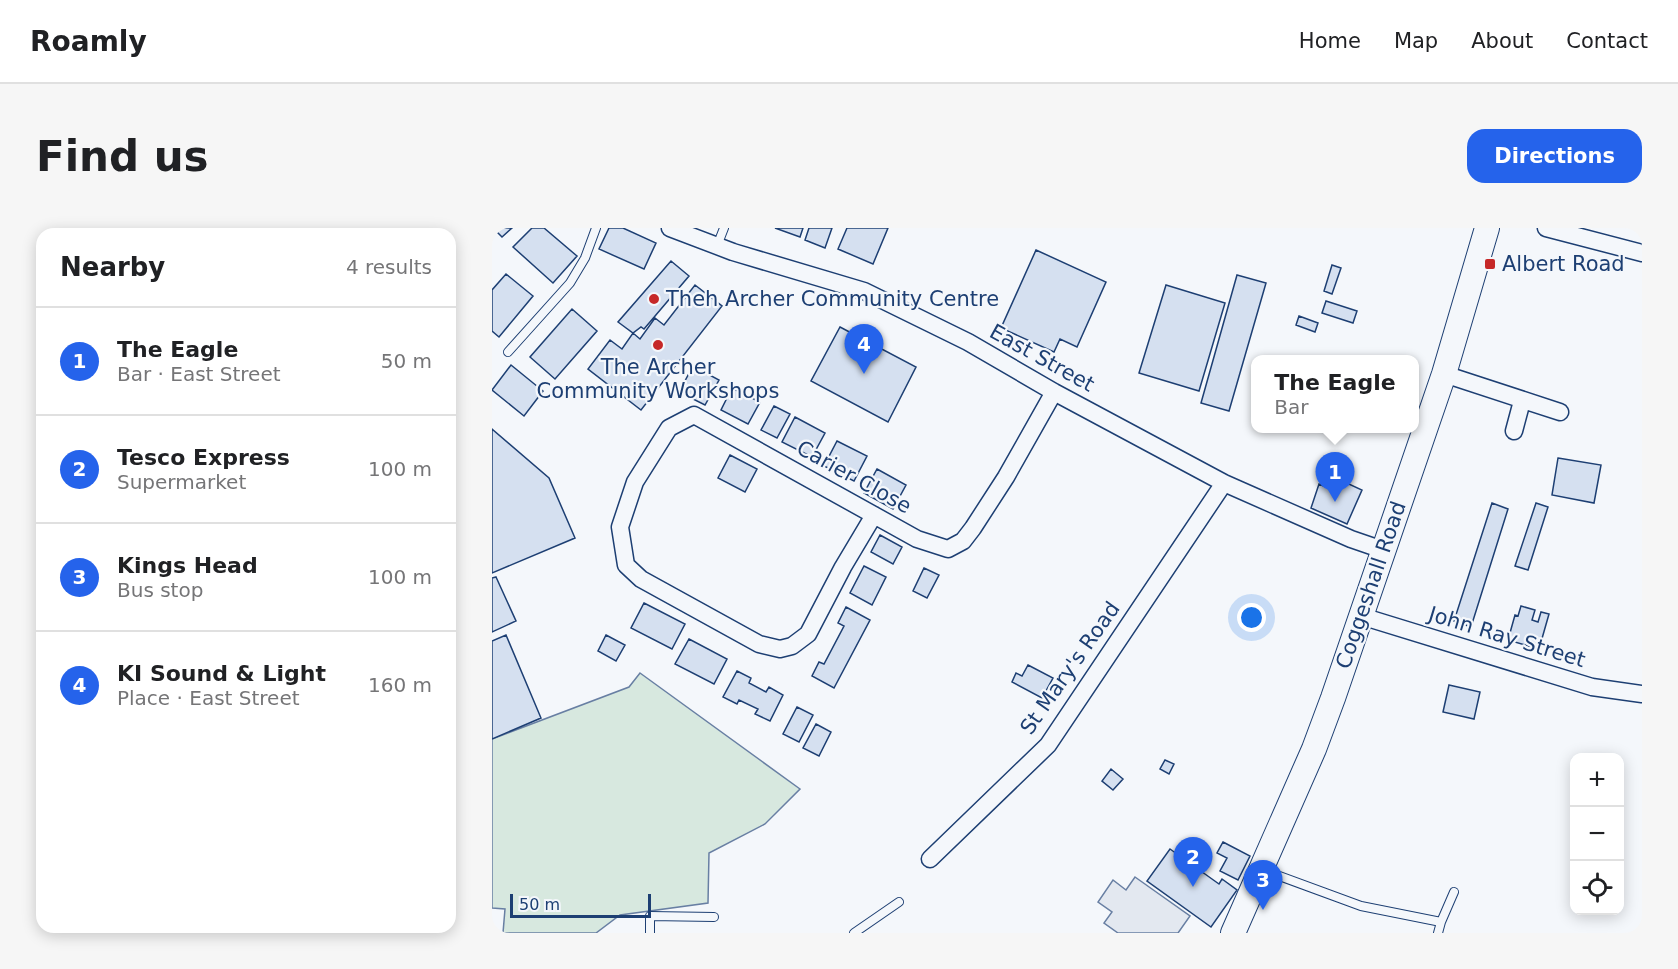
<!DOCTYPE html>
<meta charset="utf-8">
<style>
:root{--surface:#fff;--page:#f6f6f6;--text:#202124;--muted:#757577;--line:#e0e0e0;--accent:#2563eb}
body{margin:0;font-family:"DejaVu Sans",sans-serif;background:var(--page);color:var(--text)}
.controls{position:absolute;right:18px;bottom:18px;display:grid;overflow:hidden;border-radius:12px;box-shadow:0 3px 15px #0003}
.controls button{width:54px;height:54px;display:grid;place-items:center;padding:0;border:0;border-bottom:2px solid var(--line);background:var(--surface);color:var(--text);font:30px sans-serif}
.scale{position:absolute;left:18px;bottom:15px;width:141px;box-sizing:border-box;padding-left:6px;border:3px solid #1d3f73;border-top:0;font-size:16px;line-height:21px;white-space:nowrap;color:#1d3f73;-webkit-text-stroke:4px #f4f7fb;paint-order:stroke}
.you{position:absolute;left:760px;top:390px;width:21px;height:21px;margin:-15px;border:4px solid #fff;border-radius:50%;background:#1a73e8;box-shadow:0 0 0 9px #1a73e833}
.badge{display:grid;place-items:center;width:39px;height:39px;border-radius:50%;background:var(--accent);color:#fff;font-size:20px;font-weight:700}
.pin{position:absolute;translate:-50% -50px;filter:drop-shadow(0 2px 3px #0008)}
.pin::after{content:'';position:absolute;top:32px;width:21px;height:18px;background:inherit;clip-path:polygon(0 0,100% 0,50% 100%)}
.popup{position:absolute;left:759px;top:127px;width:168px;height:78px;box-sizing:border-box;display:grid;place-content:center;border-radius:12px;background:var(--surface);filter:drop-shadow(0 2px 4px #0005);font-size:20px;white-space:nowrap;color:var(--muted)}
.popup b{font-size:22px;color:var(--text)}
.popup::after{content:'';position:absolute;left:50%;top:100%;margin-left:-12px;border:12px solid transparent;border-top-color:var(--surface)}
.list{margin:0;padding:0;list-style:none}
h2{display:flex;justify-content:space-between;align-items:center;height:78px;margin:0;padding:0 24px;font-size:26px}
h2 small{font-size:20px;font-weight:400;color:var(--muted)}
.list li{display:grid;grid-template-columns:39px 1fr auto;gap:18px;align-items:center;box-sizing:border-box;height:108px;padding:0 24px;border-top:2px solid var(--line)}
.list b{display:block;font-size:22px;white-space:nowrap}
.list p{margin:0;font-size:20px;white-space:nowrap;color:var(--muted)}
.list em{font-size:20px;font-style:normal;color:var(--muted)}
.icon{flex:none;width:33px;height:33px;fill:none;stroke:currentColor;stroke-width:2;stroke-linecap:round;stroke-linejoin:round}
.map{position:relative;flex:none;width:1150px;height:705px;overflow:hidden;border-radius:18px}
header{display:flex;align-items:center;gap:36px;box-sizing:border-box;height:84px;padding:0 30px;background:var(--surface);border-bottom:2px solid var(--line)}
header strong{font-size:28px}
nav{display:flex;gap:33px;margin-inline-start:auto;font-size:21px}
.intro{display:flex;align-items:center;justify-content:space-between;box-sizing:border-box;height:144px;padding:0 36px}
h1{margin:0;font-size:42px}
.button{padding:15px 27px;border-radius:18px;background:var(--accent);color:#fff;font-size:21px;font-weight:700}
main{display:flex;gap:36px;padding:0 36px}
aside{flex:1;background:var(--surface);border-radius:18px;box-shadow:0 3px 15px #0003}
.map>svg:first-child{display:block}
</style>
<header>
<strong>Roamly</strong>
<nav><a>Home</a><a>Map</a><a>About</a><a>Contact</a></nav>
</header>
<div class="intro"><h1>Find us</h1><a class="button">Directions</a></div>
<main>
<aside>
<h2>Nearby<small>4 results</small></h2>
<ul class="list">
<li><span class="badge">1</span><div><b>The Eagle</b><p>Bar · East Street</p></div><em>50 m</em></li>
<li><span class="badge">2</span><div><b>Tesco Express</b><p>Supermarket</p></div><em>100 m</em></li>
<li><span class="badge">3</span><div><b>Kings Head</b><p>Bus stop</p></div><em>100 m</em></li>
<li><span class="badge">4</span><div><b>KI Sound &amp; Light</b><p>Place · East Street</p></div><em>160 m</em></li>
</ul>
</aside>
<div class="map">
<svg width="1150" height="705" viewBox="0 0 1150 705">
<rect width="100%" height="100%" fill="#f4f7fb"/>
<path fill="#d7e8df" stroke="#687fa3" stroke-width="1.5" d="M 148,445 L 308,561 L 273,596 L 217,625 L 216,675 L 128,687 L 104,705 L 11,705 L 13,681 L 0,680 L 0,511 L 137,459 Z"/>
<path fill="#e3e8f0" stroke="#687fa3" stroke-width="1.5" d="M 643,649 L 698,688 L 686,705 L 626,705 L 612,695 L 620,684 L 606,674 L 621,652 L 634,662 Z"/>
<path fill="#d5e0f0" stroke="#1d3f73" stroke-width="1.5" d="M 1,0 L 20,0 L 10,9 Z
M 40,0 L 52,0 L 85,28 L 61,55 L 21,19 Z
M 117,0 L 131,0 L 164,15 L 152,41 L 107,21 Z
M 283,0 L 311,0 L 308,9 Z
M 317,0 L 340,0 L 333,20 L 313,12 Z
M 355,0 L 396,0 L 381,36 L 346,21 Z
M 544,22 L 614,54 L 585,119 L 568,111 L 562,124 L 509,100 Z
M 179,33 L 197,48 L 152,101 L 149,99 L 141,105 L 126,94 Z
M 840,37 L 849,40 L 840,66 L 832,63 Z
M 14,46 L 41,68 L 7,109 L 0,103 L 0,62 Z
M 745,47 L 774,55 L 737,183 L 709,175 Z
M 203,57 L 230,78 L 149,182 L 96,141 L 118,112 L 130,121 L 141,105 L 148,111 L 163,90 L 172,97 Z
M 674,57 L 733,75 L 707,163 L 647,145 Z
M 834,73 L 865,83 L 861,95 L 830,85 Z
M 80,81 L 105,103 L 63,151 L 38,129 Z
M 807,88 L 826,95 L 823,104 L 804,97 Z
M 348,99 L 424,139 L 396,194 L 319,153 Z
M 19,137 L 51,163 L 32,188 L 0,162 Z
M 201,138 L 227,152 L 213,177 L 187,164 Z
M 240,160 L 268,174 L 256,196 L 229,182 Z
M 282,178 L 298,186 L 285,210 L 269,202 Z
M 303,189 L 333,205 L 320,229 L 290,214 Z
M 0,201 L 57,250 L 83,310 L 0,345 Z
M 345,213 L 375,228 L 362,253 L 332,238 Z
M 238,227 L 265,241 L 253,264 L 226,250 Z
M 1066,230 L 1109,237 L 1102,275 L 1060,267 Z
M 385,241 L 414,257 L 401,281 L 372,265 Z
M 846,251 L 870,262 L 855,296 L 819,280 L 827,256 L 841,262 Z
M 1000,275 L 1016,281 L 979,399 L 962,393 Z
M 1044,275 L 1056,279 L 1036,342 L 1023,338 Z
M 388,307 L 410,319 L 401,336 L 379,324 Z
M 372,338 L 394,349 L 380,377 L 358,365 Z
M 432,340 L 447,347 L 435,370 L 421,363 Z
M 4,349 L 24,393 L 0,404 L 0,350 Z
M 152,375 L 193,396 L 180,421 L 139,400 Z
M 1029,378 L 1043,382 L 1040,392 L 1046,394 L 1049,384 L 1057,386 L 1047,421 L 1016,412 L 1023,387 L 1026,388 Z
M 354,379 L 378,392 L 342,460 L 320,448 L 327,434 L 332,436 L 352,398 L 346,395 Z
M 14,407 L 49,490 L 0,511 L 0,413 Z
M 114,407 L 133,417 L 124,433 L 106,423 Z
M 197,411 L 235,431 L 222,456 L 183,436 Z
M 536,437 L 561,450 L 550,470 L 520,454 L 524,445 L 530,448 Z
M 245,443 L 259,450 L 257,455 L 274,464 L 277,459 L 291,467 L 278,493 L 263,486 L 266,481 L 247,472 L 245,476 L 231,469 Z
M 957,457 L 988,464 L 982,491 L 951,484 Z
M 305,479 L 321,487 L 307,514 L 291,506 Z
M 324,496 L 339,504 L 327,528 L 311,520 Z
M 673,532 L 682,536 L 677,546 L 668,541 Z
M 619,541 L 631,551 L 621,562 L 610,553 Z
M 731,614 L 758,628 L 746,652 L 728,643 L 735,630 L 725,625 Z
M 678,621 L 727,656 L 730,651 L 745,662 L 719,699 L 655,653 Z"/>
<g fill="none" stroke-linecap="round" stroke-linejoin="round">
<g stroke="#1d3f73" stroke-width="10">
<path id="service" d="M 225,18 L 232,0
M 16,124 L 78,55 L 93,30 L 104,0
M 771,642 L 869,678 L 949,694 L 946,705
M 949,694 L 962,664
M 158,705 L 158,688 L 222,689
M 362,705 L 407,674"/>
</g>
<g stroke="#1d3f73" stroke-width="19">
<path id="minor" d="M 178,0 L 241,24 L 372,63 L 476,114 L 562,164 L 732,255 L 859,311 L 891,322
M 1054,0 L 1150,25
M 952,146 L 1068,184
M 1022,203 L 1030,173
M 382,287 L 351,339 L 316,406 L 300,418 L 288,421 L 267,416 L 149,351 L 134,337 L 128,299 L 143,254 L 177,200 L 202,187 L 425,311 L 456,321 L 471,313 L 481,300 L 514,249 L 562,164
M 869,388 L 1100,459 L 1150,466
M 438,631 L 556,517 L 732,255"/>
</g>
<g stroke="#1d3f73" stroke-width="26">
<path id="secondary" d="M 741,705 L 822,521 L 841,470 L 952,146 L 995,0"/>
</g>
<use href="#service" stroke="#f4f7fb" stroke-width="8"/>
<use href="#minor" stroke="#f4f7fb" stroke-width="16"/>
<use href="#secondary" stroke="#f4f7fb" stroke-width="24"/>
</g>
<g fill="#c62828" stroke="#f4f7fb" stroke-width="2">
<rect x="992" y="30" width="12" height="12" rx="3"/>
<circle cx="162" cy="71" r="6"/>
<circle cx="166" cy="117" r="6"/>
</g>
<g text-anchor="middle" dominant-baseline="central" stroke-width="4.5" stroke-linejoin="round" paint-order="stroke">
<g font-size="21" fill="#1d3f73" stroke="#f4f7fb" text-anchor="start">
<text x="1010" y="36">Albert Road</text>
<text x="174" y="71">Theh Archer Community Centre</text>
<text x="166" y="139" text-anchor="middle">The Archer<tspan x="166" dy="24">Community Workshops</tspan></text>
</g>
<g font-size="21" fill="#1d3f73" stroke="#f4f7fb">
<text transform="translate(550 130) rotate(29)">East Street</text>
<text transform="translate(362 249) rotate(29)">Carier Close</text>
<text transform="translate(879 357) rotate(-71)">Coggeshall Road</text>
<text transform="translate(1015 409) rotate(17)">John Ray Street</text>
<text transform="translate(578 440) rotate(-55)">St Mary's Road</text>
</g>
</g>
</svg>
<div class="controls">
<button>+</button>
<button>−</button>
<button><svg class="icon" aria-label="locate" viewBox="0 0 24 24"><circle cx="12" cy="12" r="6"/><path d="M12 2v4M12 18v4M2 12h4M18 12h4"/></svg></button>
</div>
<div class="scale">50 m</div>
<div class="you"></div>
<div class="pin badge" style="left:843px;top:274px">1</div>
<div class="popup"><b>The Eagle</b>Bar</div>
<div class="pin badge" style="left:701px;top:659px">2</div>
<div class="pin badge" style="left:771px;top:682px">3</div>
<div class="pin badge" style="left:372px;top:146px">4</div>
</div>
</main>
